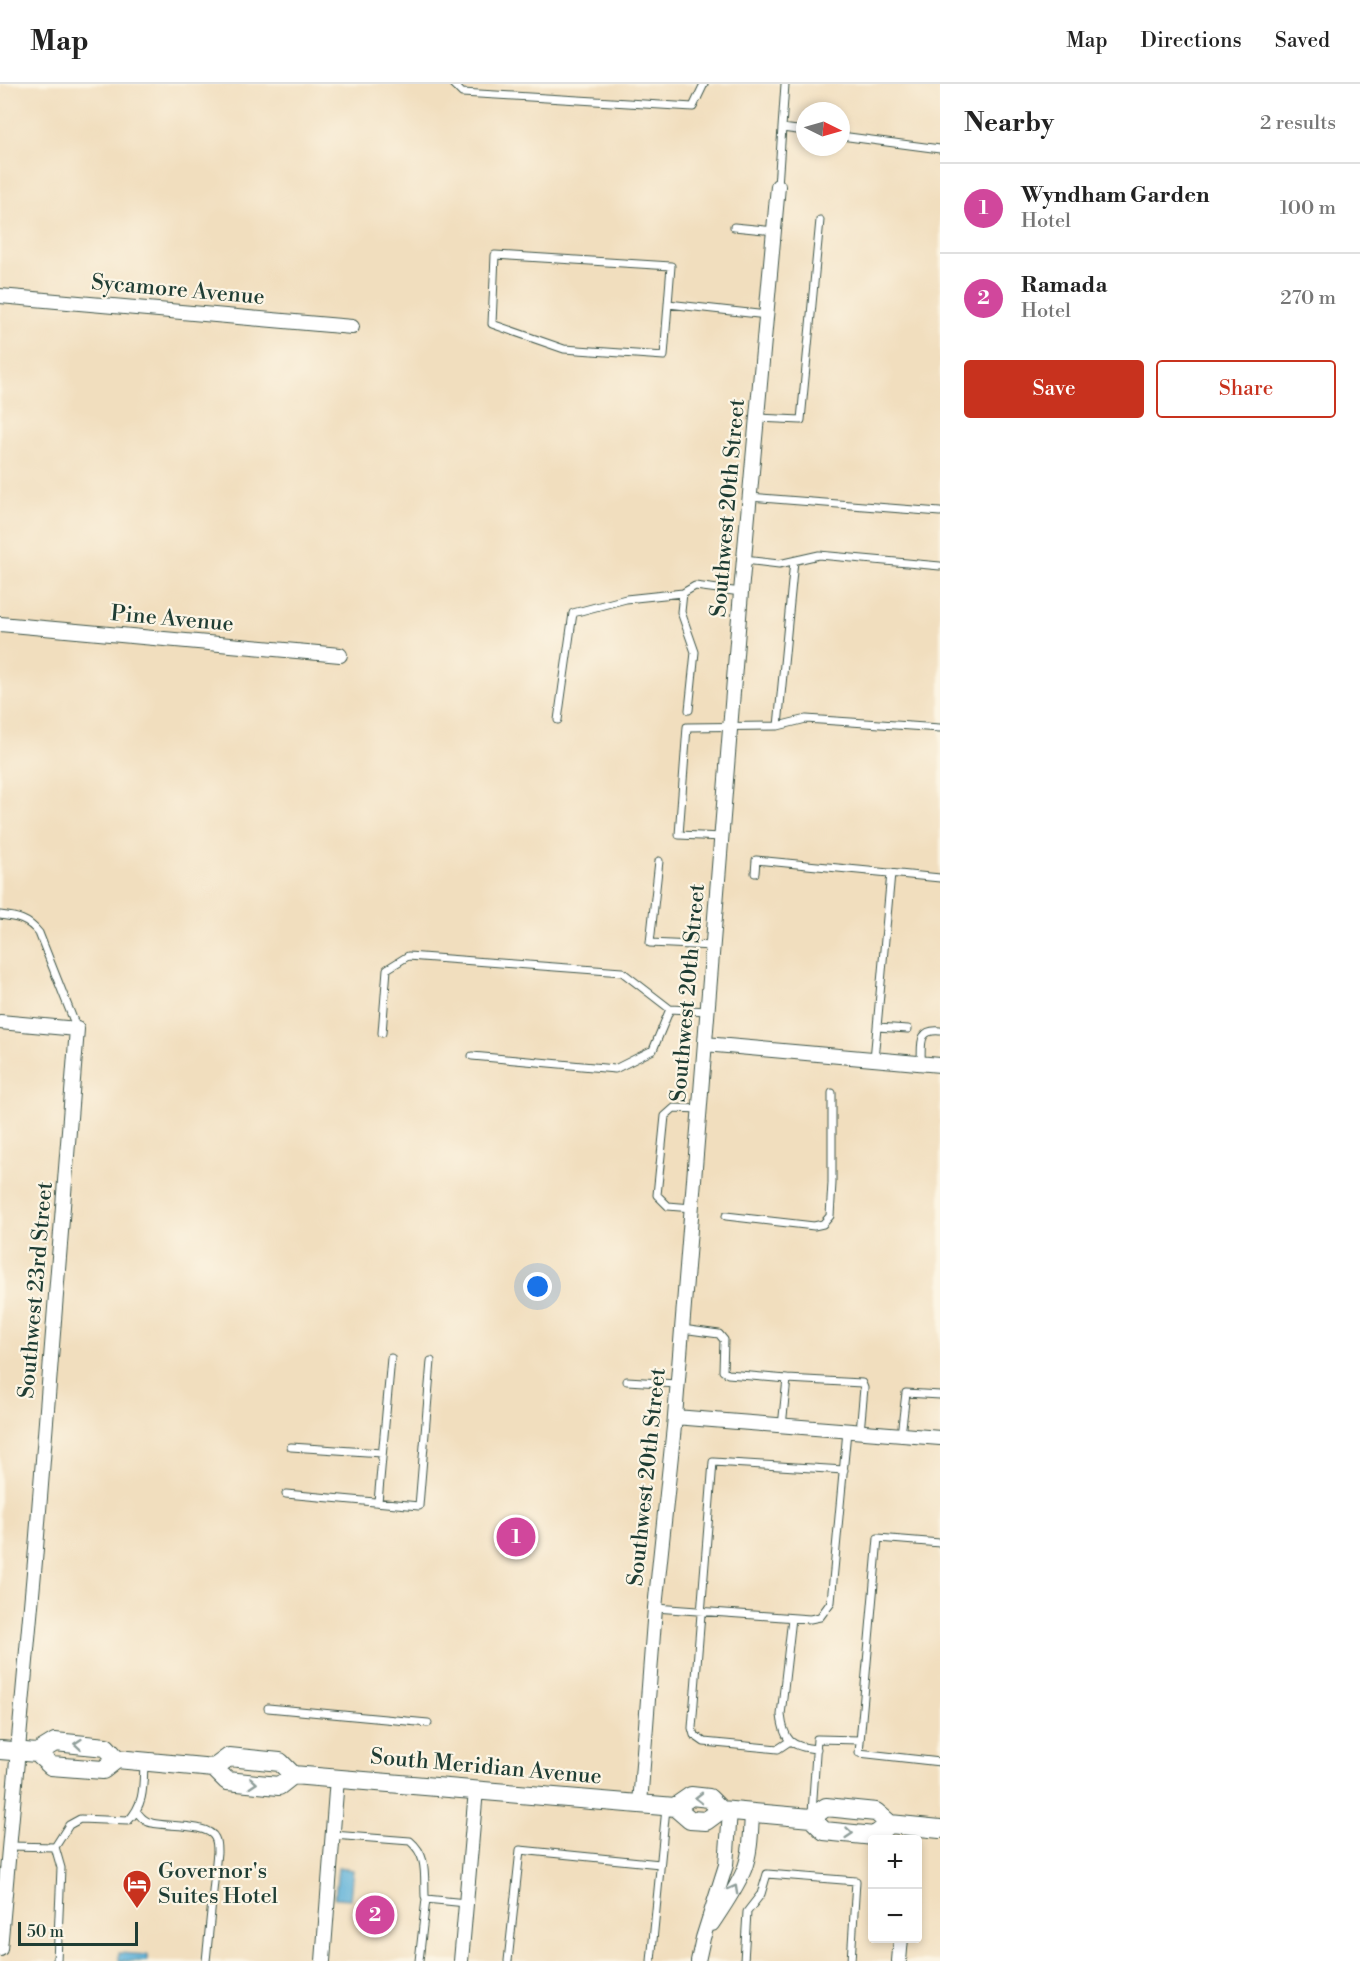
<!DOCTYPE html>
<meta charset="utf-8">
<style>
:root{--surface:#fff;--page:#f2f2f2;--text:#222;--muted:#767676;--line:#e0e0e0;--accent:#c8321e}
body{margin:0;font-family:"Libre Bodoni",serif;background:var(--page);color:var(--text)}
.controls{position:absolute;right:18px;bottom:18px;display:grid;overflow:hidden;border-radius:6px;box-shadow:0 3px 9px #0003}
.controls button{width:54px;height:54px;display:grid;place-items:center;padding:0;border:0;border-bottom:2px solid var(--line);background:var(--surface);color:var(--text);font:30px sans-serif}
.compass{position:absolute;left:796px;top:18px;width:54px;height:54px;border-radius:50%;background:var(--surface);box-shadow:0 3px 9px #0003;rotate:95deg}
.scale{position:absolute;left:18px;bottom:15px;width:120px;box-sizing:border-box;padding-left:6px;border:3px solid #1f3d34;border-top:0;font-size:16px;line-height:21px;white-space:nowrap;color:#1f3d34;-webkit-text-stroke:4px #fcf5e5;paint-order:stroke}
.you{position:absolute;left:538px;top:1203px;width:21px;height:21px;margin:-15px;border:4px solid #fff;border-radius:50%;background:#1a73e8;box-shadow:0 0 0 9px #1a73e833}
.badge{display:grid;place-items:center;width:39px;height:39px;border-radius:50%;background:var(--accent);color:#fff;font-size:20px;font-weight:700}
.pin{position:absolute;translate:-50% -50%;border:3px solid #fff;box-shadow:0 2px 6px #0006}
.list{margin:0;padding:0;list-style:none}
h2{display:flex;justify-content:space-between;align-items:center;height:78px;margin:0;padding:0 24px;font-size:26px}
h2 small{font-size:20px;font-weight:400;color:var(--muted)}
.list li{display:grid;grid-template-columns:39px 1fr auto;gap:18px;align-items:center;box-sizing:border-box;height:90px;padding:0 24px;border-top:2px solid var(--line)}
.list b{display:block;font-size:22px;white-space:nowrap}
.list p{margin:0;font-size:20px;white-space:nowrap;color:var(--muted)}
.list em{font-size:20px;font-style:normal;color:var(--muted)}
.actions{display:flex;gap:12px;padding:18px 24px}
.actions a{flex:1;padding:14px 0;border:2px solid var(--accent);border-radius:6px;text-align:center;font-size:21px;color:var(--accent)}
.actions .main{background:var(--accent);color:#fff}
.map{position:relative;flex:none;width:940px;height:1877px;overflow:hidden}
header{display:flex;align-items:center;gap:36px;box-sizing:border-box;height:84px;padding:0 30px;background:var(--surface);border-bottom:2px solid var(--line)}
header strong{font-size:28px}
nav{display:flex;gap:33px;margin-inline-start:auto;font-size:21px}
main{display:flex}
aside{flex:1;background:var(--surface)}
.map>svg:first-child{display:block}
</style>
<header>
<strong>Map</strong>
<nav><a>Map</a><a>Directions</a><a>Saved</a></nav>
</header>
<main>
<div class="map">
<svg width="940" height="1877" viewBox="0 0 940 1877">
<rect width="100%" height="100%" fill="#fcf5e5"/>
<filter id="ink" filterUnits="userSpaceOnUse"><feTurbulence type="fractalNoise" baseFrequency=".0167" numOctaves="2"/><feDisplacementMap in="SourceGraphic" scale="12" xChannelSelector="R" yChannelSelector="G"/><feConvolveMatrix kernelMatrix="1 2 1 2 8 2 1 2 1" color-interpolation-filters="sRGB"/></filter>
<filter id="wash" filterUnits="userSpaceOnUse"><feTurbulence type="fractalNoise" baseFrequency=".008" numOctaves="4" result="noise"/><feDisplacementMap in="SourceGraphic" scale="24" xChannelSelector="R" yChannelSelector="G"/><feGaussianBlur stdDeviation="1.35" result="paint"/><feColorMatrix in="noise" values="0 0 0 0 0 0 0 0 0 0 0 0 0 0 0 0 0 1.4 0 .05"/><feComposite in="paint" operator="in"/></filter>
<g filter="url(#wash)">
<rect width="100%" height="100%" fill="#f1debe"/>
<path fill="#5db1d9" stroke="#3e7786" stroke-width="1.5" d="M 338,1784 L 353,1786 L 350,1815 L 335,1814 Z
M 119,1869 L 147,1871 L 147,1877 L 119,1877 Z"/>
</g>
<g filter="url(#ink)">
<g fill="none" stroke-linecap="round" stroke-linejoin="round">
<g stroke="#3e5549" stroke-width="9">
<path id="lane" d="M 453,0 L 462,9 L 693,23 L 704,0
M 782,44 L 805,47
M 841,52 L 940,65
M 778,102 L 785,0
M 734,143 L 775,147
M 668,220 L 664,272 L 564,265 L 492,240 L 495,171 L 671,182 L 668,220 L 767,231
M 758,334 L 801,336 L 820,136
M 750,413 L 940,428
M 744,476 L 779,480 L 819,471 L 940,482
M 689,626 L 695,568 L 681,528 L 683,509 L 695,502 L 741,508
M 558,636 L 573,529 L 626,515 L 683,509
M 778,642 L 794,477
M 722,753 L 679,751 L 687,643 L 778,642 L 806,635 L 940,644
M 659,777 L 650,859 L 713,862
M 755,789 L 756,776 L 940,794
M 0,831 C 17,833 28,835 39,849 L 77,945
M 877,943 L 891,789
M 382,949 L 387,885 L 408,872 L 622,888 L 670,925 L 708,927
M 472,972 L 615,985 L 653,966 L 670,925
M 874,975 L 877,943 L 908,945
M 921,979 C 922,961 917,945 940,947
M 692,1124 L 668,1122 L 657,1111 L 665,1032 L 674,1024 L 700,1025
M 726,1132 L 814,1142 L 823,1140 L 830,1132 L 832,1099 L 832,1009
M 682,1245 L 719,1250 L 724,1256 L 723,1287 L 728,1290 L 787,1295
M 627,1297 L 677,1300
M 782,1342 L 787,1295 L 862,1299 L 864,1304 L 860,1348
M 901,1351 L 906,1309 L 940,1311
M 291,1363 L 382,1369
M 286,1410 L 419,1422 L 431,1277
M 378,1418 L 391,1274
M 940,1459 L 878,1454 L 859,1669 L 940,1678
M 655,1524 L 810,1535 L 820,1533 L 831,1518 L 847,1347
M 792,1534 L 781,1631 C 784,1657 791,1663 817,1665
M 268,1624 L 428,1639
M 790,1657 L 778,1665 L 704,1658 L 694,1651 L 692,1644 L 713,1378 L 844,1386
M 137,1728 C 141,1733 145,1738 152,1739 C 166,1743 208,1739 215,1754 C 217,1758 217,1764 217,1768 L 206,1877
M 812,1729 L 817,1655 L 860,1656
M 333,1751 L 410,1757 C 428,1772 424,1791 425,1812 L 426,1815 L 466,1819
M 10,1762 L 55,1763 L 69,1741 L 80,1735 L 128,1737 C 145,1720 143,1701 144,1678
M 55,1763 L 61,1784 L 57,1877
M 419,1877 L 426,1815
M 508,1877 L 520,1766 L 660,1780
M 651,1877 L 666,1724
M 744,1877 L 747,1828 L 761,1810 L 767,1790 L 856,1797 L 851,1877"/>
</g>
<g stroke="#3e5549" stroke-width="16">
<path id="street" d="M 0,212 L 352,243
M 0,540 L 340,571
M 0,938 L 77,945 L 35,1477 L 0,1865
M 705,960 L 940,981
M 675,1333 L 940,1354
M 640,1720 L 655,1524 L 675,1333 L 741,508 L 778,102
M 712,1840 C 724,1822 736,1805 744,1786 C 751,1768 751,1748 752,1729
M 323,1877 L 337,1694
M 461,1877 L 476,1706
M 698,1877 L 703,1854 L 726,1781 L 730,1727
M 899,1877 L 901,1854"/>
</g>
<g stroke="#3e5549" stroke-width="20">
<path id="secondary" d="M 0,1666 L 37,1669 L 51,1682 L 103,1686 L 117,1675 L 214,1684 L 227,1697 L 279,1702 L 293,1691
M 37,1669 L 55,1658 L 106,1663 L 117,1675
M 214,1684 L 229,1673 L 280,1678 L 293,1691 L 675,1723 L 690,1736 L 706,1737 L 721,1726 L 811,1734 L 826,1723 L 876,1728 L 890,1740 L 940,1745
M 675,1723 L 691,1712 L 709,1714 L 721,1726
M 811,1734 L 824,1747 L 874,1752 L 890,1740"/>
</g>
<use href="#lane" stroke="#fff" stroke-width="7"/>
<use href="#street" stroke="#fff" stroke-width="14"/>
<use href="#secondary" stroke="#fff" stroke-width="18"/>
</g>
<defs><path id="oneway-chevron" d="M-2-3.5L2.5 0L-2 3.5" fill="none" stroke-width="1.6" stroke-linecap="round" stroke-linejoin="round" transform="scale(1.5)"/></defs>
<g stroke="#8f9e9a">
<use href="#oneway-chevron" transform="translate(78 1660) rotate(-175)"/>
<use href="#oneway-chevron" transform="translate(253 1699) rotate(5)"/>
<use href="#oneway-chevron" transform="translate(699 1714) rotate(-180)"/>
<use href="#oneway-chevron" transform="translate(849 1749) rotate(5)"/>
<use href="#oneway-chevron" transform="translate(734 1805) rotate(-61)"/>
</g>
</g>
<defs>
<g id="hotel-pin" transform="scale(1.5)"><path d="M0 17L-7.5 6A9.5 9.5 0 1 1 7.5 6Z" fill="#c8321e" stroke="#fcf5e5"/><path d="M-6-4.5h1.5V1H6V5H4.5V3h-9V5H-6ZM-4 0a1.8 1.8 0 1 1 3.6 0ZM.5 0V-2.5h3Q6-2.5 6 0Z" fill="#fff"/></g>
</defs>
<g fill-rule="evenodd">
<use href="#hotel-pin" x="137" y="1800"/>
</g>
<g text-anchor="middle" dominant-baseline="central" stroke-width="4.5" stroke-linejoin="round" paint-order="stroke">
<g font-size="22" fill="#1f3d34" stroke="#fcf5e5">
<text transform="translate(178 206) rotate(5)">Sycamore Avenue</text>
<text transform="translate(728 424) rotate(-85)">Southwest 20th Street</text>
<text transform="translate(172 535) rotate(5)">Pine Avenue</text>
<text transform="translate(688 909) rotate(-85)">Southwest 20th Street</text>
<text transform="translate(36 1206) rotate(-85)">Southwest 23rd Street</text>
<text transform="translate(647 1393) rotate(-84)">Southwest 20th Street</text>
<text transform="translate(486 1683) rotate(5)">South Meridian Avenue</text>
</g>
<g font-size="22" fill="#1f3d34" stroke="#fcf5e5" text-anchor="start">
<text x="158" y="1787">Governor's<tspan x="158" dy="25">Suites Hotel</tspan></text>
</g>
</g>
</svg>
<div class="controls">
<button>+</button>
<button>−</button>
</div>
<svg class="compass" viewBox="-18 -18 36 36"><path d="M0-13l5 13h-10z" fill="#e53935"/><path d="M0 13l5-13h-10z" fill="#767676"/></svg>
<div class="scale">50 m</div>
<div class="you"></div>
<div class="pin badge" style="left:516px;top:1453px;background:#d1479c">1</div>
<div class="pin badge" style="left:375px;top:1831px;background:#d1479c">2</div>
</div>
<aside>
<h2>Nearby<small>2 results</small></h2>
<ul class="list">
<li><span class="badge" style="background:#d1479c">1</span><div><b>Wyndham Garden</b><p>Hotel</p></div><em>100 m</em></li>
<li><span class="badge" style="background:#d1479c">2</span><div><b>Ramada</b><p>Hotel</p></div><em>270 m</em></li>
</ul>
<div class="actions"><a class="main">Save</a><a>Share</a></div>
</aside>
</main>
